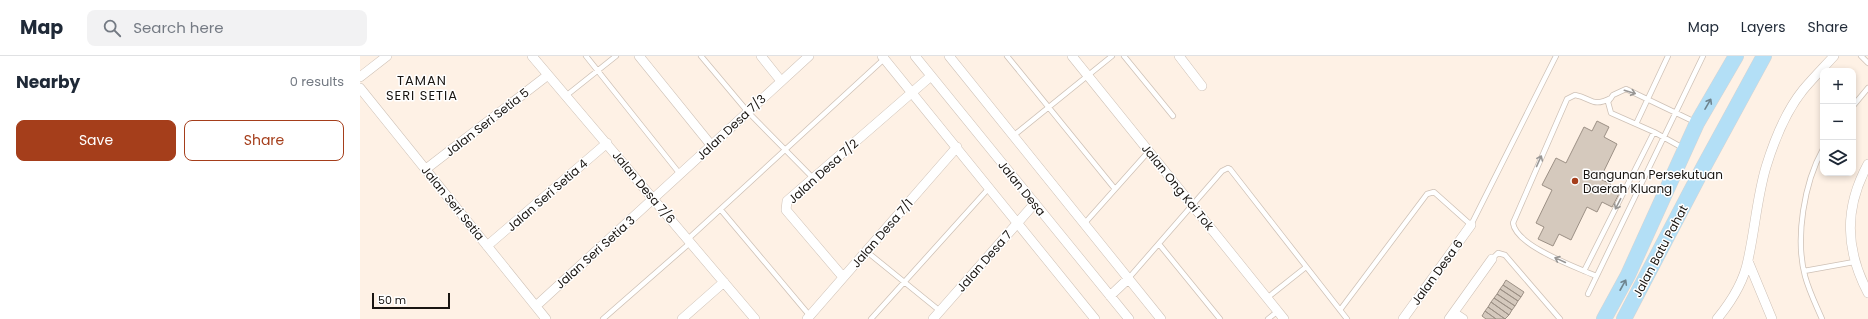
<!DOCTYPE html>
<meta charset="utf-8">
<style>
:root{--surface:#fff;--page:#f2f2f3;--text:#1f2937;--muted:#747a83;--line:#e0e1e3;--accent:#a53e1b}
body{margin:0;font-family:Poppins,sans-serif;background:var(--page);color:var(--text)}
.controls{position:absolute;right:12px;top:12px;display:grid;overflow:hidden;border-radius:8px;box-shadow:0 2px 6px #0003}
.controls button{width:36px;height:36px;display:grid;place-items:center;padding:0;border:0;border-bottom:1px solid var(--line);background:var(--surface);color:var(--text);font:20px sans-serif}
.scale{position:absolute;left:12px;bottom:10px;width:78px;box-sizing:border-box;padding-left:4px;border:2px solid #191511;border-top:0;font-size:11px;line-height:14px;white-space:nowrap;color:#191511;-webkit-text-stroke:3px #fff;paint-order:stroke}
.list{margin:0;padding:0;list-style:none}
h2{display:flex;justify-content:space-between;align-items:center;height:52px;margin:0;padding:0 16px;font-size:17px}
h2 small{font-size:13px;font-weight:400;color:var(--muted)}
.actions{display:flex;gap:8px;padding:12px 16px}
.actions a{flex:1;padding:9px 0;border:1px solid var(--accent);border-radius:8px;text-align:center;font-size:14px;color:var(--accent)}
.actions .main{background:var(--accent);color:#fff}
.icon{flex:none;width:22px;height:22px;fill:none;stroke:currentColor;stroke-width:2;stroke-linecap:round;stroke-linejoin:round}
.map{position:relative;flex:none;width:1508px;height:263px;overflow:hidden}
header{display:flex;align-items:center;gap:24px;box-sizing:border-box;height:56px;padding:0 20px;background:var(--surface);border-bottom:1px solid var(--line)}
header strong{font-size:19px}
nav{display:flex;gap:22px;margin-inline-start:auto;font-size:14px}
.search{width:280px;height:36px;background:var(--page);display:flex;align-items:center;gap:10px;box-sizing:border-box;padding:0 14px;border-radius:8px;color:var(--muted);font-size:15px}
main{display:flex}
aside{flex:1;background:var(--surface)}
.map>svg:first-child{display:block}
</style>
<header>
<strong>Map</strong>
<div class="search"><svg class="icon" aria-label="search" viewBox="0 0 24 24"><circle cx="10" cy="10" r="6"/><path d="M15 15l6 6"/></svg>Search here</div>
<nav><a>Map</a><a>Layers</a><a>Share</a></nav>
</header>
<main>
<aside>
<h2>Nearby<small>0 results</small></h2>
<ul class="list">
</ul>
<div class="actions"><a class="main">Save</a><a>Share</a></div>
</aside>
<div class="map">
<svg width="1508" height="263" viewBox="0 0 1508 263">
<rect width="100%" height="100%" fill="#fef1e5"/>
<path fill="#d5c9bd" stroke="#9c9085" d="M 1237,65 L 1249,71 L 1244,81 L 1257,88 L 1240,123 L 1251,128 L 1249,131 L 1260,136 L 1252,151 L 1242,146 L 1237,156 L 1227,151 L 1211,184 L 1199,178 L 1193,190 L 1178,183 L 1184,171 L 1176,167 L 1192,134 L 1182,129 L 1196,102 L 1206,107 L 1224,71 L 1232,75 Z
M 1146,224 L 1164,236 L 1161,241 L 1143,229 Z
M 1143,229 L 1161,241 L 1158,245 L 1140,233 Z
M 1140,233 L 1158,245 L 1155,250 L 1137,238 Z
M 1137,238 L 1155,250 L 1152,254 L 1134,242 Z
M 1134,242 L 1152,254 L 1149,259 L 1131,246 Z
M 1131,246 L 1149,259 L 1145,263 L 1128,251 Z
M 1128,251 L 1145,263 L 1136,263 L 1125,255 Z
M 1125,255 L 1136,263 L 1126,263 L 1122,260 Z"/>
<g fill="none" stroke-linecap="round" stroke-linejoin="round">
<g stroke="#cec1b6" stroke-width="6">
<path id="service" d="M 226,0 L 320,118
M 341,0 L 388,56 L 454,123
M 647,0 L 755,133
M 764,0 L 813,60
M 1501,0 L 1508,7
M 207,39 L 256,0
M 1493,50 L 1508,32
M 1276,68 L 1308,0
M 653,80 L 752,0
M 1323,92 L 1294,76 L 1251,57 L 1248,46 L 1253,39 L 1266,33 L 1335,66
M 361,154 L 450,260
M 724,168 L 789,95
M 328,183 L 524,3
M 799,188 L 860,263
M 506,195 L 580,255
M 1132,203 L 1138,197 L 1145,199 L 1200,263
M 1224,215 L 1294,76
M 1444,215 L 1494,206
M 1236,220 C 1216,211 1156,190 1153,167 L 1207,43 L 1215,39 C 1232,42 1232,52 1251,42
M 768,223 L 862,115 L 868,112 L 870,113 L 987,263
M 1228,238 L 1343,0
M 907,242 L 946,211
M 980,254 L 1067,138 L 1074,136 L 1111,169 L 1196,0
M 243,263 L 331,186
M 511,263 L 629,132
M 908,263 L 918,255
M 1462,263 C 1456,249 1449,235 1445,220 C 1435,182 1444,127 1463,93"/>
</g>
<g stroke="#cec1b6" stroke-width="10">
<path id="minor" d="M 172,0 L 395,263
M 279,0 L 351,89
M 401,0 L 421,25
M 522,0 L 735,263
M 555,0 L 769,263
M 589,0 L 801,263
M 712,0 L 924,263
M 819,0 L 842,30
M 0,21 L 27,0
M 0,32 L 186,263
M 1508,108 C 1484,152 1485,193 1508,237
M 66,113 L 188,19
M 127,190 L 247,87
M 1388,205 L 1412,263
M 483,221 L 426,154 L 427,145 L 571,20
M 750,240 L 768,223
M 176,250 L 449,0
M 1094,257 L 1103,263
M 322,263 L 364,226
M 447,263 L 597,91
M 573,263 L 675,147
M 1043,263 L 1111,169
M 1089,263 L 1132,203
M 1357,263 C 1371,246 1384,225 1388,204 C 1395,173 1397,141 1406,111 C 1414,85 1426,55 1443,34 C 1453,22 1464,11 1474,0"/>
</g>
<g stroke="#d6d5d4" stroke-width="16">
<path id="trunk" d="M 1244,263 L 1268,219 L 1337,67 L 1376,0
M 1264,263 L 1343,112 L 1404,0"/>
</g>
<use href="#service" stroke="#fff" stroke-width="4.5"/>
<use href="#minor" stroke="#fff" stroke-width="9"/>
<use href="#trunk" stroke="#b3dff6" stroke-width="15"/>
</g>
<defs><path id="oneway-shaft" d="M-6 0H5M1.5-3L5.5 0L1.5 3" fill="none" stroke-width="1.6" stroke-linecap="round" stroke-linejoin="round"/></defs>
<g stroke="#989694">
<use href="#oneway-shaft" transform="translate(1270 36) rotate(17)"/>
<use href="#oneway-shaft" transform="translate(1179 105) rotate(-66)"/>
<use href="#oneway-shaft" transform="translate(1258 148) rotate(117)"/>
<use href="#oneway-shaft" transform="translate(1200 204) rotate(-155)"/>
</g>
<g stroke="#6e848f">
<use href="#oneway-shaft" transform="translate(1348 48) rotate(-60)"/>
<use href="#oneway-shaft" transform="translate(1263 229) rotate(-61)"/>
</g>
<circle fill="#a53e1b" stroke="#fff" stroke-width="1.5" cx="1215" cy="125" r="4"/>
<g text-anchor="middle" dominant-baseline="central" stroke-width="3" stroke-linejoin="round" paint-order="stroke">
<g font-size="12" fill="#191511" stroke="#fff">
<text transform="translate(127 66) rotate(-38)">Jalan Seri Setia 5</text>
<text transform="translate(371 71) rotate(-43)">Jalan Desa 7/3</text>
<text transform="translate(463 115) rotate(-42)">Jalan Desa 7/2</text>
<text transform="translate(284 131) rotate(50)">Jalan Desa 7/6</text>
<text transform="translate(818 131) rotate(51)">Jalan Ong Kai Tok</text>
<text transform="translate(662 132) rotate(51)">Jalan Desa</text>
<text transform="translate(187 139) rotate(-41)">Jalan Seri Setia 4</text>
<text transform="translate(93 147) rotate(51)">Jalan Seri Setia</text>
<text transform="translate(522 177) rotate(-49)">Jalan Desa 7/1</text>
<text transform="translate(1300 195) rotate(-62)">Jalan Batu Pahat</text>
<text transform="translate(235 196) rotate(-42)">Jalan Seri Setia 3</text>
<text transform="translate(624 205) rotate(-49)">Jalan Desa 7</text>
<text transform="translate(1077 216) rotate(-54)">Jalan Desa 6</text>
</g>
<g font-size="12" fill="#191511" stroke="#fff" text-anchor="start">
<text x="1223" y="118">Bangunan Persekutuan<tspan x="1223" dy="14">Daerah Kluang</tspan></text>
</g>
<g font-size="13" letter-spacing="1" fill="#191511" stroke="#fff">
<text x="62" y="24">TAMAN<tspan x="62" dy="15">SERI SETIA</tspan></text>
</g>
</g>
</svg>
<div class="controls">
<button>+</button>
<button>−</button>
<button><svg class="icon" aria-label="layers" viewBox="0 0 24 24"><path d="M12 4l9 5-9 5-9-5zM3 14l9 5 9-5"/></svg></button>
</div>
<div class="scale">50 m</div>
</div>
</main>
